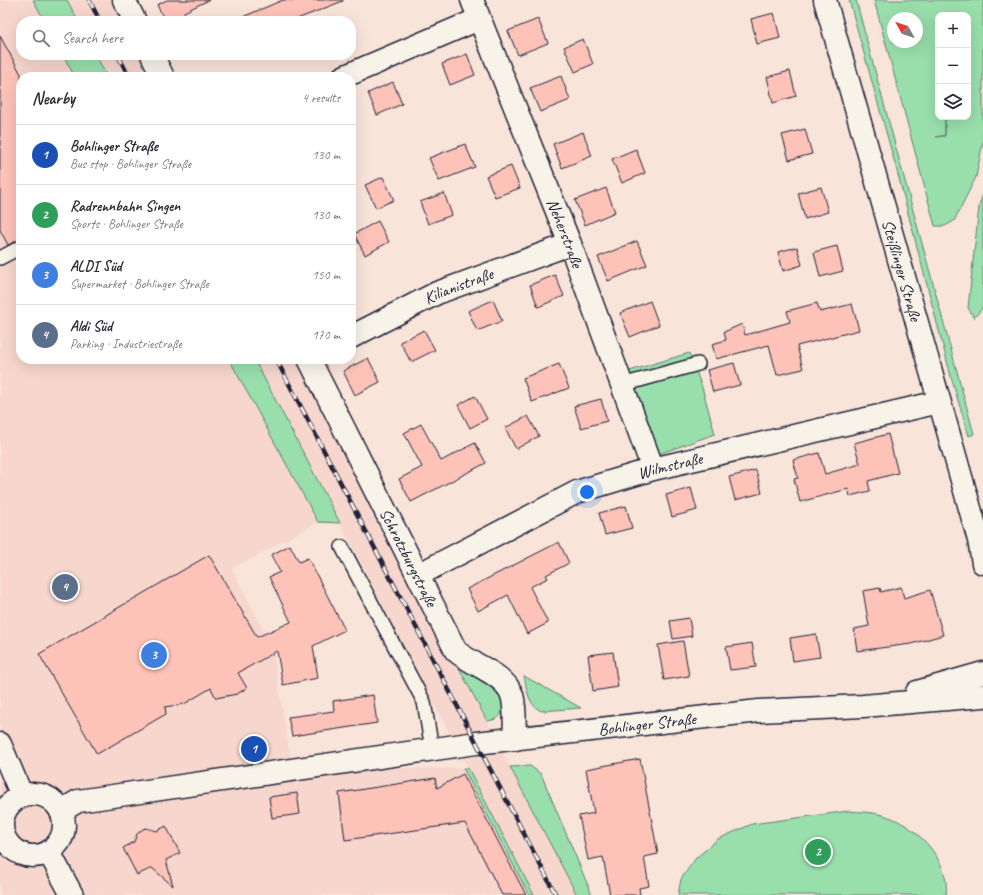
<!DOCTYPE html>
<meta charset="utf-8">
<style>
:root{--surface:#fff;--page:#f2f2f3;--text:#2b2b33;--muted:#7c7c81;--line:#e1e1e2;--accent:#7c3aed}
body{margin:0;font-family:Caveat,sans-serif;background:var(--page);color:var(--text)}
.controls{position:absolute;right:12px;top:12px;display:grid;overflow:hidden;border-radius:8px;box-shadow:0 4px 16px #0002}
.controls button{width:36px;height:36px;display:grid;place-items:center;padding:0;border:0;border-bottom:1px solid var(--line);background:var(--surface);color:var(--text);font:20px sans-serif}
.compass{position:absolute;left:887px;top:12px;width:36px;height:36px;border-radius:50%;background:var(--surface);box-shadow:0 4px 16px #0002;rotate:310deg}
.you{position:absolute;left:587px;top:492px;width:14px;height:14px;margin:-10px;border:3px solid #fff;border-radius:50%;background:#1a73e8;box-shadow:0 0 0 6px #1a73e833}
.badge{display:grid;place-items:center;width:26px;height:26px;border-radius:50%;background:var(--accent);color:#fff;font-size:13px;font-weight:700}
.pin{position:absolute;translate:-50% -50%;border:2px solid #fff;box-shadow:0 1px 4px #0006}
.list{margin:0;padding:0;list-style:none}
h2{display:flex;justify-content:space-between;align-items:center;height:52px;margin:0;padding:0 16px;font-size:17px}
h2 small{font-size:13px;font-weight:400;color:var(--muted)}
.list li{display:grid;grid-template-columns:26px 1fr auto;gap:12px;align-items:center;box-sizing:border-box;height:60px;padding:0 16px;border-top:1px solid var(--line)}
.list b{display:block;font-size:15px;white-space:nowrap}
.list p{margin:0;font-size:13px;white-space:nowrap;color:var(--muted)}
.list em{font-size:13px;font-style:normal;color:var(--muted)}
.icon{flex:none;width:22px;height:22px;fill:none;stroke:currentColor;stroke-width:2;stroke-linecap:round;stroke-linejoin:round}
.map{position:relative;flex:none;width:983px;height:895px;overflow:hidden}
.search{position:absolute;background:var(--surface);box-shadow:0 4px 16px #0002;left:16px;top:16px;width:340px;height:44px;display:flex;align-items:center;gap:10px;box-sizing:border-box;padding:0 14px;border-radius:16px;color:var(--muted);font-size:15px}
.panel{position:absolute;background:var(--surface);box-shadow:0 4px 16px #0002;left:16px;top:72px;width:340px;height:292px;border-radius:16px}
.map>svg:first-child{display:block}
</style>
<div class="map">
<svg width="983" height="895" viewBox="0 0 983 895">
<rect width="100%" height="100%" fill="#f9e4da"/>
<filter id="ink" filterUnits="userSpaceOnUse"><feTurbulence type="fractalNoise" baseFrequency=".025" numOctaves="2"/><feDisplacementMap in="SourceGraphic" scale="8" xChannelSelector="R" yChannelSelector="G"/><feConvolveMatrix kernelMatrix="1 2 1 2 8 2 1 2 1" color-interpolation-filters="sRGB"/></filter>
<g filter="url(#ink)">
<path fill="#f6d6cd" d="M 0,0 L 33,0 L 45,21 L 21,21 L 21,55 L 63,55 L 75,77 L 21,77 L 21,359 L 229,359 L 318,522 L 232,569 L 272,646 L 292,769 L 463,768 L 529,895 L 0,895 Z
M 67,0 L 111,0 L 122,21 L 78,21 Z
M 96,55 L 140,55 L 151,77 L 107,77 Z
M 254,359 L 298,359 L 577,895 L 534,895 Z"/>
<path fill="#99dfac" stroke="#5e8074" fill-rule="evenodd" d="M 33,0 L 67,0 L 78,21 L 45,21 Z
M 849,0 L 856,0 L 872,60 L 974,434 L 969,436 L 953,384 L 897,171 Z
M 874,0 L 983,0 L 983,142 L 976,177 L 954,221 L 945,226 L 935,226 ZM 938,15 L 968,15 L 968,117 L 945,117 L 945,136 L 936,137 L 945,135 L 945,117 L 938,117 ZM 893,18 L 917,18 L 917,42 L 893,42 Z
M 63,55 L 96,55 L 107,77 L 75,77 Z
M 983,193 L 983,307 L 974,318 L 968,308 L 979,207 Z
M 689,353 L 702,387 L 715,434 L 653,456 L 623,373 Z
M 229,359 L 254,359 L 340,523 L 318,522 Z
M 458,666 L 502,695 C 503,710 505,719 487,721 Z
M 524,676 L 581,708 L 542,711 C 528,706 527,689 524,676 Z
M 530,766 L 541,774 L 592,895 L 577,895 L 510,767 Z
M 463,768 L 468,768 L 534,895 L 529,895 Z
M 849,811 C 860,812 872,812 883,815 C 914,823 951,860 946,895 L 678,895 L 681,879 L 696,858 L 718,839 L 752,824 Z"/>
<path fill="#fdc2b8" stroke="#22223b" d="M 167,0 L 209,0 L 184,12 L 185,15 L 174,21 L 165,21 L 157,5 Z
M 283,0 L 343,0 L 343,1 L 292,21 L 233,21 Z
M 774,13 L 780,38 L 757,44 L 751,19 Z
M 538,19 L 548,43 L 518,55 L 508,31 Z
M 0,36 L 21,74 L 21,239 L 8,245 L 0,230 Z
M 583,39 L 593,64 L 575,72 L 564,47 Z
M 467,54 L 475,75 L 450,85 L 442,64 Z
M 790,71 L 796,96 L 773,103 L 767,77 Z
M 561,76 L 570,100 L 540,112 L 530,88 Z
M 393,82 L 402,104 L 377,115 L 368,93 Z
M 805,129 L 812,154 L 789,160 L 782,135 Z
M 583,132 L 592,156 L 562,168 L 553,144 Z
M 465,144 L 475,167 L 439,181 L 429,158 Z
M 636,149 L 645,173 L 622,183 L 612,159 Z
M 511,166 L 520,188 L 495,197 L 486,176 Z
M 383,177 L 394,200 L 376,208 L 365,185 Z
M 821,187 L 828,212 L 805,219 L 798,193 Z
M 606,188 L 615,212 L 585,225 L 575,200 Z
M 444,193 L 452,215 L 428,224 L 420,202 Z
M 378,221 L 389,242 L 365,255 L 354,234 Z
M 637,241 L 647,265 L 608,281 L 598,257 Z
M 837,246 L 843,271 L 820,277 L 814,252 Z
M 797,247 L 802,265 L 783,271 L 778,252 Z
M 555,275 L 564,296 L 538,307 L 530,285 Z
M 493,300 L 502,321 L 477,331 L 468,311 Z
M 650,301 L 659,325 L 630,337 L 620,313 Z
M 817,303 L 820,312 L 852,304 L 859,330 L 797,346 L 803,369 L 777,375 L 769,345 L 716,359 L 712,344 L 726,340 L 724,332 L 742,324 L 745,335 L 790,322 L 787,311 Z
M 424,330 L 435,350 L 411,362 L 400,342 Z
M 368,358 L 380,382 L 355,395 L 343,371 Z
M 734,363 L 740,385 L 713,392 L 707,370 Z
M 559,364 L 569,388 L 532,402 L 523,378 Z
M 475,396 L 487,419 L 470,428 L 458,405 Z
M 601,399 L 607,421 L 581,428 L 574,406 Z
M 528,416 L 539,436 L 516,449 L 505,428 Z
M 421,424 L 441,461 L 475,443 L 486,463 L 411,502 L 399,479 L 422,467 L 404,433 Z
M 888,434 L 898,473 L 868,481 L 870,491 L 850,496 L 848,489 L 800,502 L 794,479 L 798,478 L 793,460 L 819,453 L 825,474 L 860,464 L 854,443 Z
M 756,470 L 762,493 L 735,500 L 729,477 Z
M 691,488 L 697,510 L 672,517 L 666,495 Z
M 626,506 L 632,528 L 605,535 L 599,513 Z
M 559,542 L 569,563 L 546,575 L 548,578 L 530,587 L 548,623 L 527,634 L 508,595 L 478,611 L 467,589 Z
M 290,545 L 299,562 L 308,558 L 345,630 L 313,646 L 318,678 L 283,685 L 277,651 L 238,673 L 247,688 L 237,694 L 216,698 L 211,688 L 184,704 L 165,707 L 166,714 L 97,754 L 39,654 L 209,555 L 257,637 L 291,622 L 269,577 L 280,572 L 271,555 Z
M 901,587 L 904,598 L 930,590 L 943,635 L 911,644 L 857,651 L 854,629 L 869,626 L 863,591 L 880,588 L 881,592 Z
M 689,618 L 692,636 L 673,639 L 670,621 Z
M 816,634 L 820,657 L 793,661 L 790,638 Z
M 683,641 L 689,676 L 664,680 L 658,645 Z
M 752,643 L 756,667 L 730,670 L 726,647 Z
M 613,652 L 618,687 L 593,691 L 588,655 Z
M 373,695 L 377,723 L 292,736 L 288,717 L 334,711 L 333,701 Z
M 640,759 L 658,854 L 644,857 L 649,886 L 639,888 L 640,895 L 610,895 L 603,857 L 588,860 L 579,816 L 594,813 L 586,769 Z
M 463,774 L 475,797 L 526,895 L 502,895 L 465,823 L 345,840 L 339,793 L 435,778 L 437,788 Z
M 297,793 L 300,814 L 272,818 L 269,797 Z
M 166,826 L 180,853 L 166,860 L 173,886 L 152,868 L 137,875 L 123,848 L 134,842 L 137,834 L 143,829 L 146,828 L 157,831 Z"/>
<g fill="none" stroke-linecap="round" stroke-linejoin="round">
<g stroke="#22223b" stroke-width="16">
<path id="service" d="M 0,258 L 21,247
M 622,385 L 698,364
M 342,547 L 424,702 L 432,749"/>
</g>
<g stroke="#22223b" stroke-width="25">
<g id="minor">
<path d="M 124,0 L 135,21"/>
<path id="s1" d="M 472,0 L 570,244 L 653,469"/>
<path d="M 152,55 L 163,77"/>
<path d="M 343,77 L 479,19"/>
<path id="s2" d="M 351,337 L 437,293 L 570,244"/>
<path id="s3" d="M 309,359 L 456,651 C 473,666 504,673 512,695 C 516,708 514,725 515,739"/>
<path id="s4" d="M 418,575 L 577,492 L 653,469 L 939,402"/>
<path d="M 917,692 L 983,673"/>
<path id="s5" d="M 61,811 L 78,801 L 99,798 L 476,743 L 759,711 L 863,706 L 983,696"/>
</g>
</g>
<g stroke="#22223b" stroke-width="25">
<g id="tertiary">
<path id="s6" d="M 825,0 L 979,540 L 983,563"/>
<path d="M 0,744 L 22,796"/>
<circle cx="33" cy="825" r="31"/>
<path d="M 49,852 L 72,895"/>
</g>
</g>
<use href="#service" stroke="#f7f3e8" stroke-width="13"/>
<use href="#minor" stroke="#f7f3e8" stroke-width="22"/>
<use href="#tertiary" stroke="#f7f3e8" stroke-width="22"/>
<g stroke="#22223b" stroke-width="4.5">
<path id="rail" d="M 89,0 L 100,21
M 118,55 L 129,77
M 276,359 L 556,895"/>
</g>
<use href="#rail" stroke="#f7f3e8" stroke-width="3" stroke-dasharray="9" stroke-linecap="butt"/>
</g>
</g>
<g text-anchor="middle" dominant-baseline="central" stroke-width="3.5" stroke-linejoin="round" paint-order="stroke">
<g font-size="17" fill="#22223b" stroke="#f7f3e8">
<text stroke="none"><textPath href="#s1" startOffset="251">Neherstraße</textPath></text>
<text stroke="none"><textPath href="#s6" startOffset="281">Steißlinger Straße</textPath></text>
<text stroke="none"><textPath href="#s2" startOffset="119">Kilianistraße</textPath></text>
<text stroke="none"><textPath href="#s4" startOffset="276">Wilmstraße</textPath></text>
<text stroke="none"><textPath href="#s3" startOffset="222">Schrotzburgstraße</textPath></text>
<text stroke="none"><textPath href="#s5" startOffset="594">Bohlinger Straße</textPath></text>
</g>
</g>
</svg>
<div class="controls">
<button>+</button>
<button>−</button>
<button><svg class="icon" aria-label="layers" viewBox="0 0 24 24"><path d="M12 4l9 5-9 5-9-5zM3 14l9 5 9-5"/></svg></button>
</div>
<svg class="compass" viewBox="-18 -18 36 36"><path d="M0-13l5 13h-10z" fill="#e53935"/><path d="M0 13l5-13h-10z" fill="#7c7c81"/></svg>
<div class="you"></div>
<div class="pin badge" style="left:254px;top:749px;background:#1a4fb4">1</div>
<div class="pin badge" style="left:818px;top:852px;background:#2e9e5b">2</div>
<div class="pin badge" style="left:154px;top:655px;background:#3f7fe0">3</div>
<div class="pin badge" style="left:65px;top:587px;background:#5c6f8a">4</div>
<div class="search"><svg class="icon" aria-label="search" viewBox="0 0 24 24"><circle cx="10" cy="10" r="6"/><path d="M15 15l6 6"/></svg>Search here</div>
<section class="panel">
<h2>Nearby<small>4 results</small></h2>
<ul class="list">
<li><span class="badge" style="background:#1a4fb4">1</span><div><b>Bohlinger Straße</b><p>Bus stop · Bohlinger Straße</p></div><em>130 m</em></li>
<li><span class="badge" style="background:#2e9e5b">2</span><div><b>Radrennbahn Singen</b><p>Sports · Bohlinger Straße</p></div><em>130 m</em></li>
<li><span class="badge" style="background:#3f7fe0">3</span><div><b>ALDI Süd</b><p>Supermarket · Bohlinger Straße</p></div><em>150 m</em></li>
<li><span class="badge" style="background:#5c6f8a">4</span><div><b>Aldi Süd</b><p>Parking · Industriestraße</p></div><em>170 m</em></li>
</ul>
</section>
</div>
